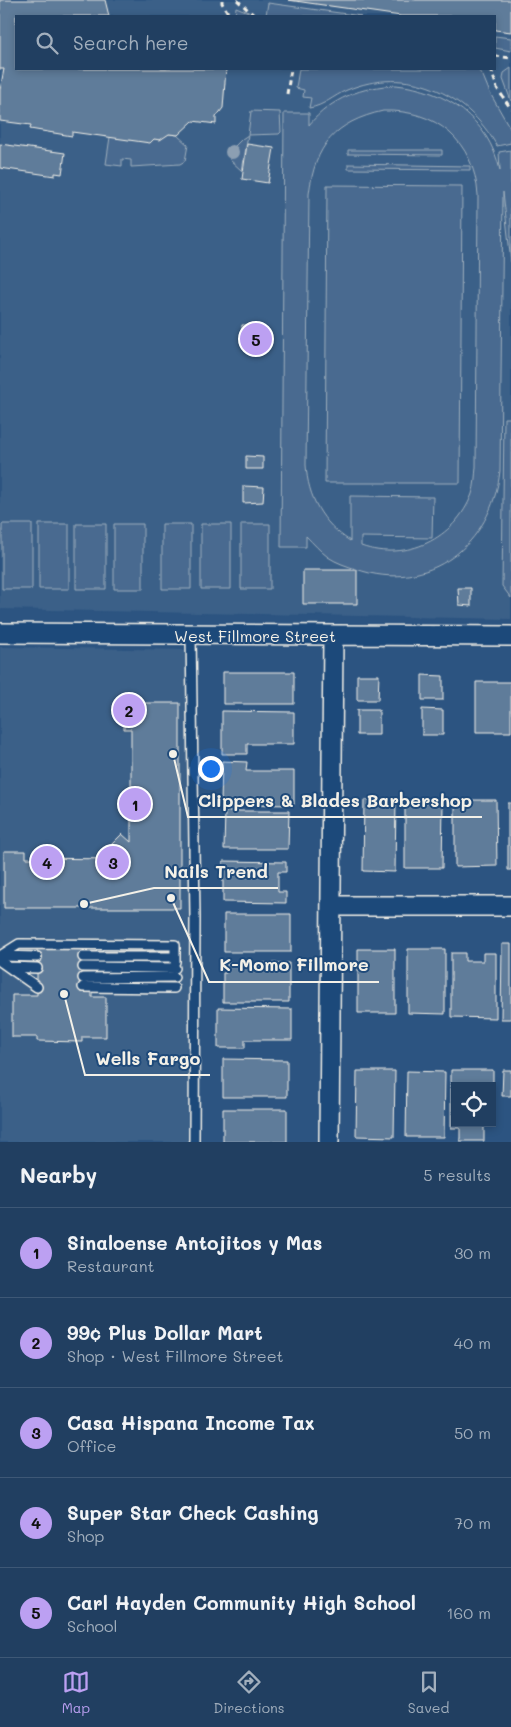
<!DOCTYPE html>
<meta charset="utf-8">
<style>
:root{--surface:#213f61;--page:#2d4a6a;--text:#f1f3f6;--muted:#a2afbd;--line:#3e5876;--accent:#bca0f2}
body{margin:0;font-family:Mali,sans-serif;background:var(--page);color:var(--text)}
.controls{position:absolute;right:15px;bottom:15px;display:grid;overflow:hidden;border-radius:0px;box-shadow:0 2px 8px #0003}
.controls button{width:45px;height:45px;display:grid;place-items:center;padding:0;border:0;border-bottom:1px solid var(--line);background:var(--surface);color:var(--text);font:25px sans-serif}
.you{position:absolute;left:210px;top:768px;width:18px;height:18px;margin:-12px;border:4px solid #fff;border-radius:50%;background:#1a73e8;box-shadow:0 0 0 8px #1a73e833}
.badge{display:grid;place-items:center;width:32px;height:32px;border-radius:50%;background:var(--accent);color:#111;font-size:16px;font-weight:700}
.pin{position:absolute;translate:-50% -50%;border:2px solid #fff;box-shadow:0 1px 5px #0006}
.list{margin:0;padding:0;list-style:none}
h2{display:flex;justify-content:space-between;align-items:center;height:65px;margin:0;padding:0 20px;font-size:21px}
h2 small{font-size:16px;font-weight:400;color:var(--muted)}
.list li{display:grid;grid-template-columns:32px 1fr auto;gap:15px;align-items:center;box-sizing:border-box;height:90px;padding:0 20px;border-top:1px solid var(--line)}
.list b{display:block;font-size:19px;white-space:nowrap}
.list p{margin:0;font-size:16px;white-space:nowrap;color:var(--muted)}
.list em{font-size:16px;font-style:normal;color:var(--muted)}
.icon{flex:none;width:28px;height:28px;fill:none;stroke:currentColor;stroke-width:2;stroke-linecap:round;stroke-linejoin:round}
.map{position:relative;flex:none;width:511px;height:1142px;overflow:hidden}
.search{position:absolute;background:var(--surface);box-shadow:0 2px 8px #0003;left:15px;right:15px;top:15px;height:55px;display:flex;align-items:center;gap:12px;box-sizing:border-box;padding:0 18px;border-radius:0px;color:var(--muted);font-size:19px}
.sheet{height:515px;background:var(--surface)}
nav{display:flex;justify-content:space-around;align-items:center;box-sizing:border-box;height:70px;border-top:1px solid var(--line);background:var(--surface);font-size:14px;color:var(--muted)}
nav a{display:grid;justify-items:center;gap:2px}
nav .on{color:var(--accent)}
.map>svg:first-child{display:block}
</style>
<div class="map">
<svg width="511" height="1142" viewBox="0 0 511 1142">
<rect width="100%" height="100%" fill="#2c5481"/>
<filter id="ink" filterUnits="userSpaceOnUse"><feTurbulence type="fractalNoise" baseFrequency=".02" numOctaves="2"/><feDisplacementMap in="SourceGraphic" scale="10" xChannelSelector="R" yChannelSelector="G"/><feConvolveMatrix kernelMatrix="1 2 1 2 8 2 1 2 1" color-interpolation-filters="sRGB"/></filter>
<g filter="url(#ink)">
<path fill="#3b6088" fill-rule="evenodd" d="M 0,0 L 511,0 L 511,619 L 0,609 ZM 16,16 L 495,16 L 495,69 L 16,69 Z
M 0,647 L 190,650 L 189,1142 L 0,1142 Z"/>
<path fill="#496b90" stroke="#9eaebc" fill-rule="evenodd" d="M 268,3 L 361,16 L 277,16 L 266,15 Z
M 236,7 L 251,13 L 250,16 L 235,16 Z
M 495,36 L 511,38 L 511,51 L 495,48 Z
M 511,68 L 511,101 L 503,79 L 504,73 Z
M 299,69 L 477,69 L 483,76 L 490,93 L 511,130 L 511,143 L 497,146 C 466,92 407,65 347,90 C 333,96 324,106 309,108 L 311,98 L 303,97 L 304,90 L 296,88 Z
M 396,85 C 447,90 488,119 500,170 L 499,152 L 511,150 L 511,262 L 503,192 L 500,471 C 492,544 429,595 356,569 C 347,566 337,563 328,557 C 320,551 313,543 306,536 L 306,547 L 281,547 L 284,113 L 309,113 L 309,125 C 331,98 362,87 396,85 ZM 383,111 C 436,109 474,141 478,195 L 476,467 C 475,476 475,486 472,494 C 455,539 406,562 361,546 L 361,537 L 432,538 L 433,497 L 350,496 L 350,541 C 322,523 308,497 306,465 L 309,194 C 315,145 335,122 383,111 Z
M 251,111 L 280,112 L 281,132 L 279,134 L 248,135 L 242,171 L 230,160 L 229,152 L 242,139 L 248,135 Z
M 169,134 L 177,135 L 188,145 L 185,161 L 180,164 L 131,167 L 131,160 L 122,159 L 122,166 L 106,164 L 110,137 L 154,139 Z
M 348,150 L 442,150 L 442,155 L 348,154 Z
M 348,164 L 470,166 L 470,170 L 348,169 Z
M 327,185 L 462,186 L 460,483 L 325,483 Z
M 504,418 L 511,418 L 511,598 L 502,586 Z
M 2,524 L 32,524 L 32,589 L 2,589 Z
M 39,524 L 69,524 L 69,589 L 39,589 Z
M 76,524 L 106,524 L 106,589 L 76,589 Z
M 114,524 L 143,524 L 143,589 L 114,589 Z
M 162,524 L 191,524 L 191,589 L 162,589 Z
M 201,524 L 231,524 L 231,589 L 201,589 Z
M 241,524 L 270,524 L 270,589 L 241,589 Z"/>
<path fill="#5e7b9a" stroke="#f4f1e8" d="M 0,0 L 105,0 L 109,16 L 16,16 L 16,69 L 226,69 L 223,108 L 216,117 L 216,124 L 193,121 L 178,135 L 169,134 L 160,140 L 154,139 L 150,143 L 72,132 L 72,136 L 30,129 L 31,125 L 0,121 L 0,90 L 4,69 L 0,69 Z
M 288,0 L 511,0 L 511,32 L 495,30 L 495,16 L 401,16 Z
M 0,144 L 65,153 L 62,174 L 55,173 L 55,176 L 0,168 Z
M 247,144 L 274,148 L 268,183 L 242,179 Z
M 242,325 L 253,325 L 253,352 L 249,352 L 250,341 L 242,341 Z
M 246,456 L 263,457 L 263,469 L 246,469 Z
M 243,486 L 264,487 L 263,502 L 243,503 Z
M 303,570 L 357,570 L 357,604 L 303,604 Z
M 458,588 L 471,588 L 471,606 L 459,605 Z
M 223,672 L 294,672 L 294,704 L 223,704 Z
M 357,675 L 379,675 L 378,700 L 357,700 Z
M 422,675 L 443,676 L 443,700 L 422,700 Z
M 476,682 L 511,682 L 511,732 L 476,732 Z
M 124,703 L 180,703 L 180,908 L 4,908 L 4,851 L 26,851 L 26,858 L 115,859 L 106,850 L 122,834 L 131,842 L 131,729 L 124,729 Z
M 422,709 L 443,710 L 443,735 L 422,735 Z
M 357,710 L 379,710 L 379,735 L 357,735 Z
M 222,711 L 294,712 L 294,744 L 247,744 L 247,754 L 222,754 Z
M 222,761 L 247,762 L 246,771 L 294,771 L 294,805 L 221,804 Z
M 364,800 L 396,800 L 395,872 L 363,871 Z
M 455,800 L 496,800 L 497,866 L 455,867 Z
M 405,803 L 443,803 L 442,868 L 405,868 Z
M 508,803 L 511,803 L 511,870 L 508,870 Z
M 225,811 L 289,811 L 288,849 L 224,849 Z
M 223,861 L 286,862 L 286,872 L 278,872 L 278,892 L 286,892 L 286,903 L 223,902 Z
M 224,914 L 291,914 L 291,952 L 224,952 Z
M 502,944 L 511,944 L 511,1019 L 501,1019 Z
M 37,946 L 83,946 L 83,992 L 92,992 L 92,997 L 106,997 L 106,1037 L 82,1037 L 82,1042 L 37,1041 L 37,1037 L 12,1037 L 12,995 L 37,995 Z
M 358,949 L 395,949 L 395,1013 L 358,1013 Z
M 408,949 L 445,949 L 445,1014 L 408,1013 Z
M 451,953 L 465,953 L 465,961 L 483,961 L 483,953 L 496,953 L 496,1018 L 451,1017 Z
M 227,963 L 289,963 L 289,1002 L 223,1002 L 223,973 L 226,973 Z
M 218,1008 L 292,1009 L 292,1040 L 245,1040 L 245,1048 L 218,1048 Z
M 223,1059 L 287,1060 L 287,1097 L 223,1097 Z
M 451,1070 L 493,1070 L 493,1096 L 492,1086 L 455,1086 L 455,1123 L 484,1123 L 484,1141 L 460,1141 L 460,1128 L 451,1128 Z
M 503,1070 L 511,1070 L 511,1096 L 502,1096 Z
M 357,1071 L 395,1071 L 394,1137 L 356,1136 Z
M 407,1071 L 445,1072 L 444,1137 L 406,1137 Z
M 223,1109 L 287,1109 L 287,1142 L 223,1142 Z"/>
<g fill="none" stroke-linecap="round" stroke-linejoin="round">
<g stroke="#f4f1e8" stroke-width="12">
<path id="lane" d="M 191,635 L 195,917 L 194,1142
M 0,956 L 19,944 L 175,945 L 175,962
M 0,956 L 37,957
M 83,957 L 175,957
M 0,961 L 37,987
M 9,967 L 37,968
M 83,967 L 175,968
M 83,978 L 174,977
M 83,987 L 174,988"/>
</g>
<g stroke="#f4f1e8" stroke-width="22">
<path id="street" d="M 0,633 L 511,636
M 331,906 L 511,906
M 329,1142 L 333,635"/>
</g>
<path stroke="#f4f1e8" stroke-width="3" stroke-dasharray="5 4" stroke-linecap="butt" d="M 222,0 L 222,3 L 230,16
M 237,0 L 255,16
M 495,56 L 511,58
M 491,69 L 497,88 L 511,109
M 287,94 L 291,69"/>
<use href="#lane" stroke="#1f4a7a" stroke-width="9"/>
<use href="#street" stroke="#1f4a7a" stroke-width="19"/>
</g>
<circle fill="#8c9fb2" cx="232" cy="152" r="7"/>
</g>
<g text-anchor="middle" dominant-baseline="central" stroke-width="4" stroke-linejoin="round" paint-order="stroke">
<g font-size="16" fill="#f4f1e8" stroke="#1f4a7a">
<text x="255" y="635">West Fillmore Street</text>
</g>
</g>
<path fill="none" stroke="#f4f1e8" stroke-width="2" d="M173 754L188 817H482M84 904L154 888H278M171 898L209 982H379M64 994L85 1075H210"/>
<g fill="#f4f1e8" stroke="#1f4a7a" stroke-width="2">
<circle cx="173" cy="754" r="5"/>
<circle cx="84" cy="904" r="5"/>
<circle cx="171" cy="898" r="5"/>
<circle cx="64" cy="994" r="5"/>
</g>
<g font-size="18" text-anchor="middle" font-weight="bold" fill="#f4f1e8" stroke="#1f4a7a" stroke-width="4" stroke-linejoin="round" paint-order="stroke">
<text x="335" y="807">Clippers &amp; Blades Barbershop</text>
<text x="216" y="878">Nails Trend</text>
<text x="294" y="971">K-Momo Fillmore</text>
<text x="148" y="1065">Wells Fargo</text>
</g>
</svg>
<div class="controls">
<button><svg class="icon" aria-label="locate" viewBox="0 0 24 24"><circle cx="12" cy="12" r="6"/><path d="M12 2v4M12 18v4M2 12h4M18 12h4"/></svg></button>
</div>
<div class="you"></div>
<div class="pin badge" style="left:135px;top:804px">1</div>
<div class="pin badge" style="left:129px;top:710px">2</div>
<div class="pin badge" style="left:113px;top:862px">3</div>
<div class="pin badge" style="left:47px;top:862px">4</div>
<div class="pin badge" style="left:256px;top:339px">5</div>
<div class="search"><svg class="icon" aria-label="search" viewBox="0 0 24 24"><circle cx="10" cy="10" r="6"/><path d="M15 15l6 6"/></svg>Search here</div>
</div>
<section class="sheet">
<h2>Nearby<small>5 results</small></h2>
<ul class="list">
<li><span class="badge">1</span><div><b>Sinaloense Antojitos y Mas</b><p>Restaurant</p></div><em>30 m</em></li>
<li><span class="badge">2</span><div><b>99¢ Plus Dollar Mart</b><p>Shop · West Fillmore Street</p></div><em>40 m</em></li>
<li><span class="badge">3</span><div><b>Casa Hispana Income Tax</b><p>Office</p></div><em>50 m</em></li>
<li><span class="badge">4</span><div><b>Super Star Check Cashing</b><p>Shop</p></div><em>70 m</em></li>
<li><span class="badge">5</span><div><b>Carl Hayden Community High School</b><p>School</p></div><em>160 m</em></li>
</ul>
</section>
<nav>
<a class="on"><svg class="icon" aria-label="map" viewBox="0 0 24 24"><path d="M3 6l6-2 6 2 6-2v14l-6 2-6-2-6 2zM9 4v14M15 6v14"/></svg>Map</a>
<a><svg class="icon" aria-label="directions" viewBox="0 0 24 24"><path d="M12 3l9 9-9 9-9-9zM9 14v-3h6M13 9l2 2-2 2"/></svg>Directions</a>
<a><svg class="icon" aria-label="saved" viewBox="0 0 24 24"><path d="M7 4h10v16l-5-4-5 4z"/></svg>Saved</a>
</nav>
